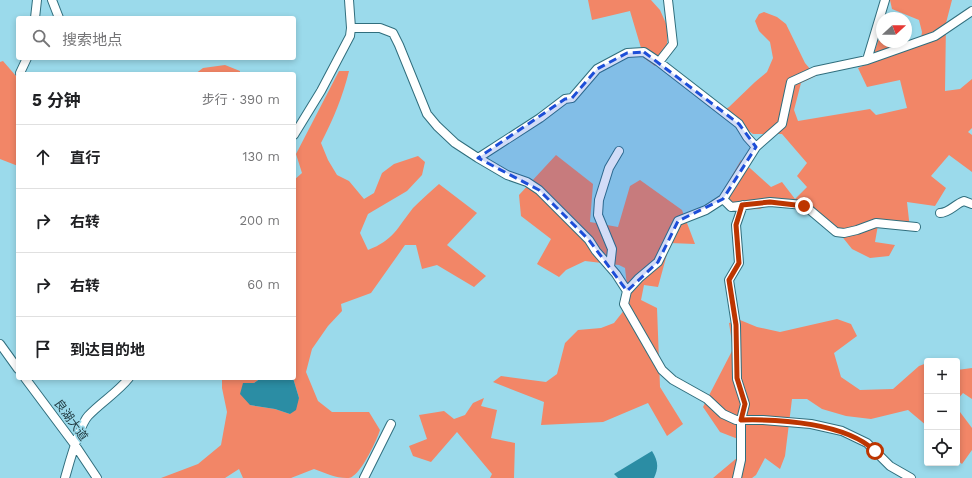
<!DOCTYPE html>
<html lang="zh">
<meta charset="utf-8">
<style>
:root{--surface:#fff;--page:#f6f6f6;--text:#202124;--muted:#757577;--line:#e0e0e0}
body{margin:0;font-family:"Work Sans","Noto Sans SC",sans-serif;background:var(--page);color:var(--text)}
.controls{position:absolute;right:12px;bottom:12px;display:grid;overflow:hidden;border-radius:4px;box-shadow:0 2px 6px #0003}
.controls button{width:36px;height:36px;display:grid;place-items:center;padding:0;border:0;border-bottom:1px solid var(--line);background:var(--surface);color:var(--text);font:20px sans-serif}
.compass{position:absolute;left:876px;top:12px;width:36px;height:36px;border-radius:50%;background:var(--surface);box-shadow:0 2px 6px #0003;rotate:69deg}
.stop{position:absolute;width:12px;height:12px;margin:-9px;border:3px solid #bd3500;border-radius:50%;background:#fff}
.stop.end{background:#bd3500;border-color:#fff;box-shadow:0 1px 4px #0008}
.list{margin:0;padding:0;list-style:none}
h2{display:flex;justify-content:space-between;align-items:center;height:52px;margin:0;padding:0 16px;font-size:17px}
h2 small{font-size:13px;font-weight:400;color:var(--muted)}
.list li{display:grid;grid-template-columns:26px 1fr auto;gap:12px;align-items:center;box-sizing:border-box;height:64px;padding:0 16px;border-top:1px solid var(--line)}
.list b{display:block;font-size:15px;white-space:nowrap}
.list em{font-size:13px;font-style:normal;color:var(--muted)}
.icon{flex:none;width:22px;height:22px;fill:none;stroke:currentColor;stroke-width:2;stroke-linecap:round;stroke-linejoin:round}
.map{position:relative;flex:none;width:972px;height:478px;overflow:hidden}
.search{position:absolute;background:var(--surface);box-shadow:0 2px 6px #0003;left:16px;top:16px;width:280px;height:44px;display:flex;align-items:center;gap:10px;box-sizing:border-box;padding:0 14px;border-radius:4px;color:var(--muted);font-size:15px}
.panel{position:absolute;background:var(--surface);box-shadow:0 2px 6px #0003;left:16px;top:72px;width:280px;height:308px;border-radius:4px}
.map>svg:first-child{display:block}
</style>
<div class="map">
<svg width="972" height="478" viewBox="0 0 972 478">
<rect width="100%" height="100%" fill="#9bdaeb"/>
<path fill="#f28667" d="M 588,0 L 651,0 L 660,10 L 668,28 L 667,44 L 655,66 L 644,58 L 630,11 L 592,20 Z
M 890,0 L 952,0 L 946,23 L 945,91 L 960,89 L 972,79 L 972,128 L 968,132 L 972,135 L 972,172 L 949,155 L 931,176 L 946,188 L 935,206 L 907,202 L 910,229 L 878,225 L 875,242 L 895,245 L 889,256 L 870,258 L 852,249 L 840,234 L 805,204 L 781,200 L 760,209 L 728,210 L 719,198 L 741,160 L 771,187 L 782,182 L 795,199 L 807,187 L 797,176 L 807,163 L 782,134 L 753,134 L 721,112 L 729,107 L 755,82 L 767,72 L 773,58 L 770,42 L 759,31 L 755,21 L 759,14 L 764,12 L 777,17 L 786,24 L 805,63 L 816,76 L 801,83 L 794,110 L 798,121 L 870,109 L 876,115 L 907,108 L 900,80 L 867,87 L 858,68 L 870,63 L 882,31 L 882,42 L 898,42 L 900,44 L 921,38 L 922,32 L 919,20 L 892,9 Z
M 3,61 L 16,76 L 18,76 L 18,166 L 0,159 L 0,62 Z
M 225,65 L 240,71 L 240,74 L 195,74 L 203,68 Z
M 339,71 L 349,71 C 343,96 333,120 321,143 L 328,160 L 337,175 L 349,181 L 364,199 L 374,193 L 382,173 L 394,164 L 418,156 L 425,162 L 422,175 L 407,191 L 368,214 L 360,233 L 368,250 C 394,240 397,228 413,208 C 421,200 430,192 439,184 L 477,213 L 447,245 L 486,276 L 474,287 L 437,265 L 422,269 L 416,245 L 405,245 L 371,293 L 341,304 L 342,311 L 328,326 L 312,349 L 306,372 L 318,401 L 332,412 L 369,412 L 380,430 C 377,440 362,471 353,476 C 351,478 349,478 347,478 C 335,478 325,473 314,469 L 291,478 L 243,478 L 239,469 L 225,478 L 161,478 L 198,464 L 221,445 L 227,412 L 222,388 L 222,378 L 261,378 L 254,383 L 250,405 L 275,409 L 290,414 L 299,398 L 293,378 L 294,378 L 294,180 L 302,173 L 296,154 Z
M 556,155 L 593,184 L 590,222 L 618,227 L 630,186 L 640,180 L 682,210 L 695,244 L 670,243 L 658,287 L 644,285 L 641,300 L 657,308 L 660,387 L 683,424 L 667,436 L 648,403 L 603,422 L 541,425 L 544,402 L 493,382 L 501,376 L 546,382 L 557,374 L 565,343 L 578,330 L 601,328 L 614,323 L 629,304 L 625,268 L 619,265 L 585,261 L 566,270 L 559,277 L 537,264 L 551,239 L 521,216 L 519,195 Z
M 837,319 L 851,324 L 857,336 L 834,353 L 841,377 L 860,390 L 893,389 L 919,366 L 927,363 L 927,426 L 908,410 L 871,419 L 846,416 L 822,409 L 807,399 L 792,399 L 785,456 L 780,469 L 765,458 L 756,475 L 752,478 L 713,478 L 738,457 L 738,439 L 720,432 L 703,407 L 733,349 L 729,323 L 740,320 L 757,327 L 780,332 Z
M 972,368 L 972,399 L 963,393 L 957,400 L 957,370 Z
M 484,398 L 481,406 L 497,410 L 491,438 L 515,443 L 514,478 L 490,478 L 492,474 L 457,432 L 431,462 L 413,456 L 409,446 L 427,439 L 419,415 L 444,411 L 454,419 L 465,415 L 473,403 Z
M 957,408 L 972,428 L 972,450 L 962,464 L 957,460 Z"/>
<path fill="#2b8da4" d="M 261,378 L 293,378 L 299,398 L 296,410 L 290,414 L 275,409 L 250,405 L 240,394 L 243,383 L 254,383 Z
M 652,451 C 658,461 659,467 654,478 L 618,478 L 614,474 Z"/>
<g fill="none" stroke-linecap="round" stroke-linejoin="round">
<g stroke="#306e7d" stroke-width="10">
<path id="minor" d="M 52,0 L 59,18
M 35,18 L 37,0
M 351,28 L 380,28 L 393,33 L 399,45 L 427,114 L 437,126 L 455,143 L 478,158
M 867,60 L 885,0
M 659,62 L 673,44 L 668,0
M 20,73 L 27,58
M 294,135 L 321,91 L 350,36 L 351,28 L 349,0
M 723,199 L 731,207 L 770,202 L 804,205 L 836,232 L 844,233 L 857,230 L 876,223 L 916,227
M 940,213 C 949,213 955,204 964,201 L 972,204
M 610,267 L 612,249 L 598,215 L 599,200 L 609,168 L 619,151
M 627,291 L 616,274 L 596,251 L 589,240 L 539,190 L 527,182 L 507,175 L 478,158 L 540,118 L 565,99 L 572,98 L 597,69 L 627,53 L 644,52 L 659,62 L 739,124 L 747,137 L 756,147
M 0,344 L 18,369
M 25,378 L 75,445 L 97,478
M 65,478 C 69,464 79,426 88,416 C 101,402 117,393 129,378
M 364,478 L 391,424
M 737,478 L 741,460 L 741,420 L 745,404 L 737,379 L 736,325 L 729,280 L 739,263 L 736,225 L 743,205
M 911,478 L 890,466 L 867,443 L 842,431 L 811,424 L 763,420 L 736,420 L 723,414 L 707,399 L 673,380 L 662,370 L 624,304 L 627,291 L 639,278 L 658,262 L 678,221 L 706,210 L 723,199 L 756,147 L 782,124 L 791,82 L 815,71 L 867,60 L 935,36 L 972,11"/>
</g>
<use href="#minor" stroke="#fff" stroke-width="8"/>
</g>
<g fill="none" stroke-linecap="round" stroke-linejoin="round">
<path stroke="#bd3500" stroke-width="5" d="M 804,206 L 770,202 L 742,205 L 736,225 L 739,263 L 729,280 L 736,325 L 737,378 L 745,404 L 741,420 C 780,419 846,423 875,451"/>
</g>
<path fill="#1d4ed8" fill-opacity="0.2" stroke="#1d4ed8" stroke-width="3" stroke-dasharray="8 5" stroke-linejoin="round" d="M 644,52 L 739,124 L 756,147 L 723,199 L 678,221 L 658,262 L 627,291 L 589,240 L 539,190 L 478,158 L 565,99 L 572,98 L 597,69 L 627,53 Z"/>
<g text-anchor="middle" dominant-baseline="central" stroke-width="3.5" stroke-linejoin="round" paint-order="stroke">
<g font-size="12" fill="#213b42" stroke="#9bdaeb">
<text transform="translate(71 420) rotate(54)">良湖大道</text>
</g>
</g>
</svg>
<div class="controls">
<button>+</button>
<button>−</button>
<button><svg class="icon" aria-label="locate" viewBox="0 0 24 24"><circle cx="12" cy="12" r="6"/><path d="M12 2v4M12 18v4M2 12h4M18 12h4"/></svg></button>
</div>
<svg class="compass" viewBox="-18 -18 36 36"><path d="M0-13l5 13h-10z" fill="#e53935"/><path d="M0 13l5-13h-10z" fill="#757577"/></svg>
<div class="stop" style="left:875px;top:451px"></div>
<div class="stop end" style="left:804px;top:206px"></div>
<div class="search"><svg class="icon" aria-label="search" viewBox="0 0 24 24"><circle cx="10" cy="10" r="6"/><path d="M15 15l6 6"/></svg>搜索地点</div>
<section class="panel">
<h2>5 分钟<small>步行 · 390 m</small></h2>
<ul class="list">
<li><svg class="icon" aria-label="ahead" viewBox="0 0 24 24"><path d="M12 20V5M6 11l6-6 6 6"/></svg><div><b>直行</b></div><em>130 m</em></li>
<li><svg class="icon" aria-label="right" viewBox="0 0 24 24"><path d="M7 20v-9h11M14 6l5 5-5 5"/></svg><div><b>右转</b></div><em>200 m</em></li>
<li><svg class="icon" aria-label="right" viewBox="0 0 24 24"><path d="M7 20v-9h11M14 6l5 5-5 5"/></svg><div><b>右转</b></div><em>60 m</em></li>
<li><svg class="icon" aria-label="arrive" viewBox="0 0 24 24"><path d="M6 21V4h12l-3 4 3 4H6"/></svg><div><b>到达目的地</b></div></li>
</ul>
</section>
</div>
